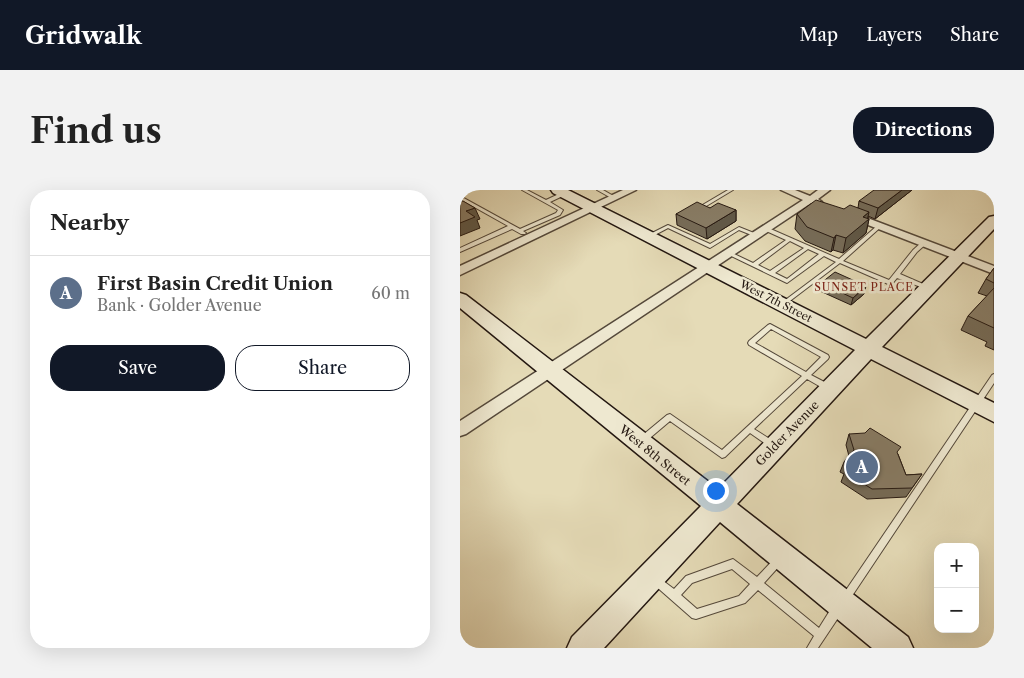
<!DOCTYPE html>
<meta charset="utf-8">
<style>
:root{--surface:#fff;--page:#f2f2f2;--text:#222;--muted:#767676;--line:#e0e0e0;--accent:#111827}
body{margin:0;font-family:"Libre Caslon Text",serif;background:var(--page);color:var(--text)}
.controls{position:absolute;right:15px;bottom:15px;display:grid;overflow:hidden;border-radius:10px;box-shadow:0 5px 20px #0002}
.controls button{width:45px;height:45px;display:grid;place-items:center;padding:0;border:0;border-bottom:1px solid var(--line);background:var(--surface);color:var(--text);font:25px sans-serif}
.you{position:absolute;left:255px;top:300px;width:18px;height:18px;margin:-12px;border:4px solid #fff;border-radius:50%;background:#1a73e8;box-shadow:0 0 0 8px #1a73e833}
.badge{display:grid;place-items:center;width:32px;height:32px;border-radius:50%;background:var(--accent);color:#fff;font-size:16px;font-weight:700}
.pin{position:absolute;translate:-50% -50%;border:2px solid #fff;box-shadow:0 1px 5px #0006}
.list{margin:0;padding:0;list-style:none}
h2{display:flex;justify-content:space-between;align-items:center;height:65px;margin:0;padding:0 20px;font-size:21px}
h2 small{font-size:16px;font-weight:400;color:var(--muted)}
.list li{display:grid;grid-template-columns:32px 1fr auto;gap:15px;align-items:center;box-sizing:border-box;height:75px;padding:0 20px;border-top:1px solid var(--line)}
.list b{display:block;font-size:19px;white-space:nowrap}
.list p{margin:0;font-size:16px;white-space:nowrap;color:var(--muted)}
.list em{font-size:16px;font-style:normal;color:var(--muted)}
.actions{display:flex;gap:10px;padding:15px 20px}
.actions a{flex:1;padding:11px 0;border:1px solid var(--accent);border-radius:20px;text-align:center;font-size:18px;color:var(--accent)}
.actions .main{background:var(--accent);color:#fff}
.map{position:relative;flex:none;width:534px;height:458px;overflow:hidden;border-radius:20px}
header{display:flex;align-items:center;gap:30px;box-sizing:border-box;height:70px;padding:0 25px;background:var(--accent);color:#fff}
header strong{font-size:24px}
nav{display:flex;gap:28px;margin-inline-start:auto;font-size:18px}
.intro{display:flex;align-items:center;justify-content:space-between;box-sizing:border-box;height:120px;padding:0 30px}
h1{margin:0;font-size:35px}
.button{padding:12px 22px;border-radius:20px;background:var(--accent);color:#fff;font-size:18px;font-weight:700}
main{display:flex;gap:30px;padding:0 30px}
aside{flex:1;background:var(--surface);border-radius:20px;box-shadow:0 5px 20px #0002}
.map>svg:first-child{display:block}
</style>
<header>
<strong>Gridwalk</strong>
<nav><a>Map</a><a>Layers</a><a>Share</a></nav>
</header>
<div class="intro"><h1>Find us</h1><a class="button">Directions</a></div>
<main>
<aside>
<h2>Nearby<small></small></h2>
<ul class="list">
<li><span class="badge" style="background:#5c6f8a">A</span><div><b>First Basin Credit Union</b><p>Bank · Golder Avenue</p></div><em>60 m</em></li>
</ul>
<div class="actions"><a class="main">Save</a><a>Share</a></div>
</aside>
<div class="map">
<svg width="534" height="458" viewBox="0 0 534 458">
<rect width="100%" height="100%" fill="#e5dbb7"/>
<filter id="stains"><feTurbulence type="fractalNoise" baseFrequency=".004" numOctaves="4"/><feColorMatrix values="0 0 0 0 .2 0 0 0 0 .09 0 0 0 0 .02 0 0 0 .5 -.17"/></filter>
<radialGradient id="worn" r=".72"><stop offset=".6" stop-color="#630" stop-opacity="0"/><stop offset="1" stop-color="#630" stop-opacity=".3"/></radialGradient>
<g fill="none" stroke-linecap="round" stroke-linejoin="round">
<g stroke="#54483a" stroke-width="2">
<path id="lane" d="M 4,0 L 10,0 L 0,4 L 0,1 Z
M 62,0 L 67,0 L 86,10 L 103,2 L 107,2 L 107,4 L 90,12 L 103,20 L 100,25 L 63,41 L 66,43 L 65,44 L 61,44 L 52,39 L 0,62 L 0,58 L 48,36 L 0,9 L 0,6 L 60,39 L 96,23 L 98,20 Z
M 137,0 L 143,0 L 157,8 L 153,9 Z
M 268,0 L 273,0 L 238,21 L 234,20 Z
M 208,35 L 250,54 L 279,37 L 299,45 L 294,46 L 279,40 L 250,58 L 208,38 L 191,47 L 186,46 Z
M 418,35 L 422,36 L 383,71 L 429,90 L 453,60 L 462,52 L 466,52 L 466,54 L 457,62 L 440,84 L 470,97 L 470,99 L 466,99 L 437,88 L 432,94 L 428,94 L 380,73 L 322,117 L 320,116 L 320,114 L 376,72 L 364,66 L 327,93 L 265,63 L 270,62 L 293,73 L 326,50 L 304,40 L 304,38 L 306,37 L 379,69 ZM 330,51 L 344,58 L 310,81 L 298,75 ZM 348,59 L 359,64 L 327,89 L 315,83 Z
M 310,134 L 368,165 L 369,167 L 368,169 L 351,185 L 372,196 L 373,198 L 372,200 L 366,200 L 347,189 L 294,239 L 316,253 L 317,255 L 316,257 L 313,258 L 310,257 L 290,243 L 265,267 L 262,268 L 210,231 L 184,253 L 178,253 L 177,251 L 178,249 L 207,225 L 210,224 L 262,260 L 342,186 L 289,155 L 288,153 L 289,151 L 308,135 ZM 311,139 L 361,167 L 346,182 L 295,153 Z
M 534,184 L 534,193 L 388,412 L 385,414 L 382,412 L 380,409 L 382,406 L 532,185 Z
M 319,365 L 322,367 L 324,370 L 322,373 L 304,393 L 359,438 L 374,414 L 378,413 L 382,414 L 383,418 L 382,422 L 358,458 L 347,458 L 354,446 L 298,400 L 285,413 L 236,429 L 232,428 L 191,392 L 189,389 L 191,386 L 194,384 L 214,399 L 226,386 L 273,369 L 297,387 L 316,367 ZM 272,379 L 290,394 L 279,406 L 237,419 L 221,405 L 232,393 Z"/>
</g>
<g stroke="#54483a" stroke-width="3">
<path id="street" d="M 163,0 L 176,0 L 0,85 L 0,76 Z
M 321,0 L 335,0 L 350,6 L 358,0 L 370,0 L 358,9 L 362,12 L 361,14 L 351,13 L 6,244 L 0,246 L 0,231 L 343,10 Z
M 389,21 L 534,76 L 534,84 L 385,26 L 384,24 L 385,22 Z"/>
</g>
<g stroke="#231711" stroke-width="3">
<path id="secondary" d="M 91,0 L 108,0 L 406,149 L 529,27 L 534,26 L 534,39 L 422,157 L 534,213 L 534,232 L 411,169 L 277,314 L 448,447 L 453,458 L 412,458 L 260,332 L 144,458 L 107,458 L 112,447 L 241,316 L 0,118 L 0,103 L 6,105 L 258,299 L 395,160 L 93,3 Z"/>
</g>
<use href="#lane" fill="#eee8d0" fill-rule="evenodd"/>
<use href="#street" fill="#eee8d0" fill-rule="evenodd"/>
<use href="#secondary" fill="#eee8d0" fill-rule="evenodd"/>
</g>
<path fill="#756c59" stroke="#231711" d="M 452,0 L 415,29 L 408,26 L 408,29 L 409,29 L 406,43 L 383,63 L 373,60 L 371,62 L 345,51 L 335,39 L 337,24 L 398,18 L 399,11 Z
M 250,18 L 276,20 L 276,31 L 247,49 L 217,35 L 216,24 Z
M 534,78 L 534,160 L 525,156 L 527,152 L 501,140 L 508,126 L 527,106 L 518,103 L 526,89 Z
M 361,93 L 404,104 L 391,115 L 360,101 Z
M 389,244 L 438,264 L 446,285 L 462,284 L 446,307 L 407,309 L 381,292 L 384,284 L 380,282 L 384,272 L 389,266 L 386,255 Z"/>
<path fill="#5f5848" stroke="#231711" d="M 442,0 L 452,0 L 415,29 L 418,18 Z
M 15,18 L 20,29 L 17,30 L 20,38 L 0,46 L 0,33 L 6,21 Z
M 276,20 L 276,31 L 247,49 L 246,38 Z
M 409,22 L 407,31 L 409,29 L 406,43 L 383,63 L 386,48 L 403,27 Z
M 376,45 L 373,60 L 371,62 L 374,48 Z
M 406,96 L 404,104 L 391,115 L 393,108 Z"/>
<path fill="#887d67" stroke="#231711" d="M 414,0 L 442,0 L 418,18 L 399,11 Z
M 356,10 L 384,19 L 390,15 L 409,22 L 403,27 L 409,29 L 386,48 L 376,45 L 374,48 L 347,37 L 337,24 Z
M 3,11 L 15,18 L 6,21 L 15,27 L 0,33 L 0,12 Z
M 237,12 L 250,18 L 258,13 L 276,20 L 246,38 L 216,24 Z
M 534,78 L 534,93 L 526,89 Z
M 375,82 L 406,96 L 393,108 L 361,93 Z
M 534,98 L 534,138 L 508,126 Z
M 410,238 L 441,257 L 437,262 L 446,285 L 462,284 L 452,298 L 412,299 L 385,282 L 390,275 L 384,272 L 394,260 L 389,244 L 405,243 Z"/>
<g text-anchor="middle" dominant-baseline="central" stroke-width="5" stroke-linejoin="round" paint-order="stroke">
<g font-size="11" letter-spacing="1" fill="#7a1f14" stroke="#eee8d0">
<text x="404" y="97">SUNSET PLACE</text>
</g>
<g font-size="11" fill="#231711" stroke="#eee8d0">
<text transform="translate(316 111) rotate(27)">West 7th Street</text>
</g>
<g font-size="12" fill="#231711" stroke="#eee8d0">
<text transform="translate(327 243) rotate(-46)">Golder Avenue</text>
<text transform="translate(195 265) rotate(39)">West 8th Street</text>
</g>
</g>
<rect width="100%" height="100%" filter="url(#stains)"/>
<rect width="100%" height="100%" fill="url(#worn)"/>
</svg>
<div class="controls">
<button>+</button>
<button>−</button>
</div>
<div class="you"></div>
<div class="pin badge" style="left:402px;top:277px;background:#5c6f8a">A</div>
</div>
</main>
